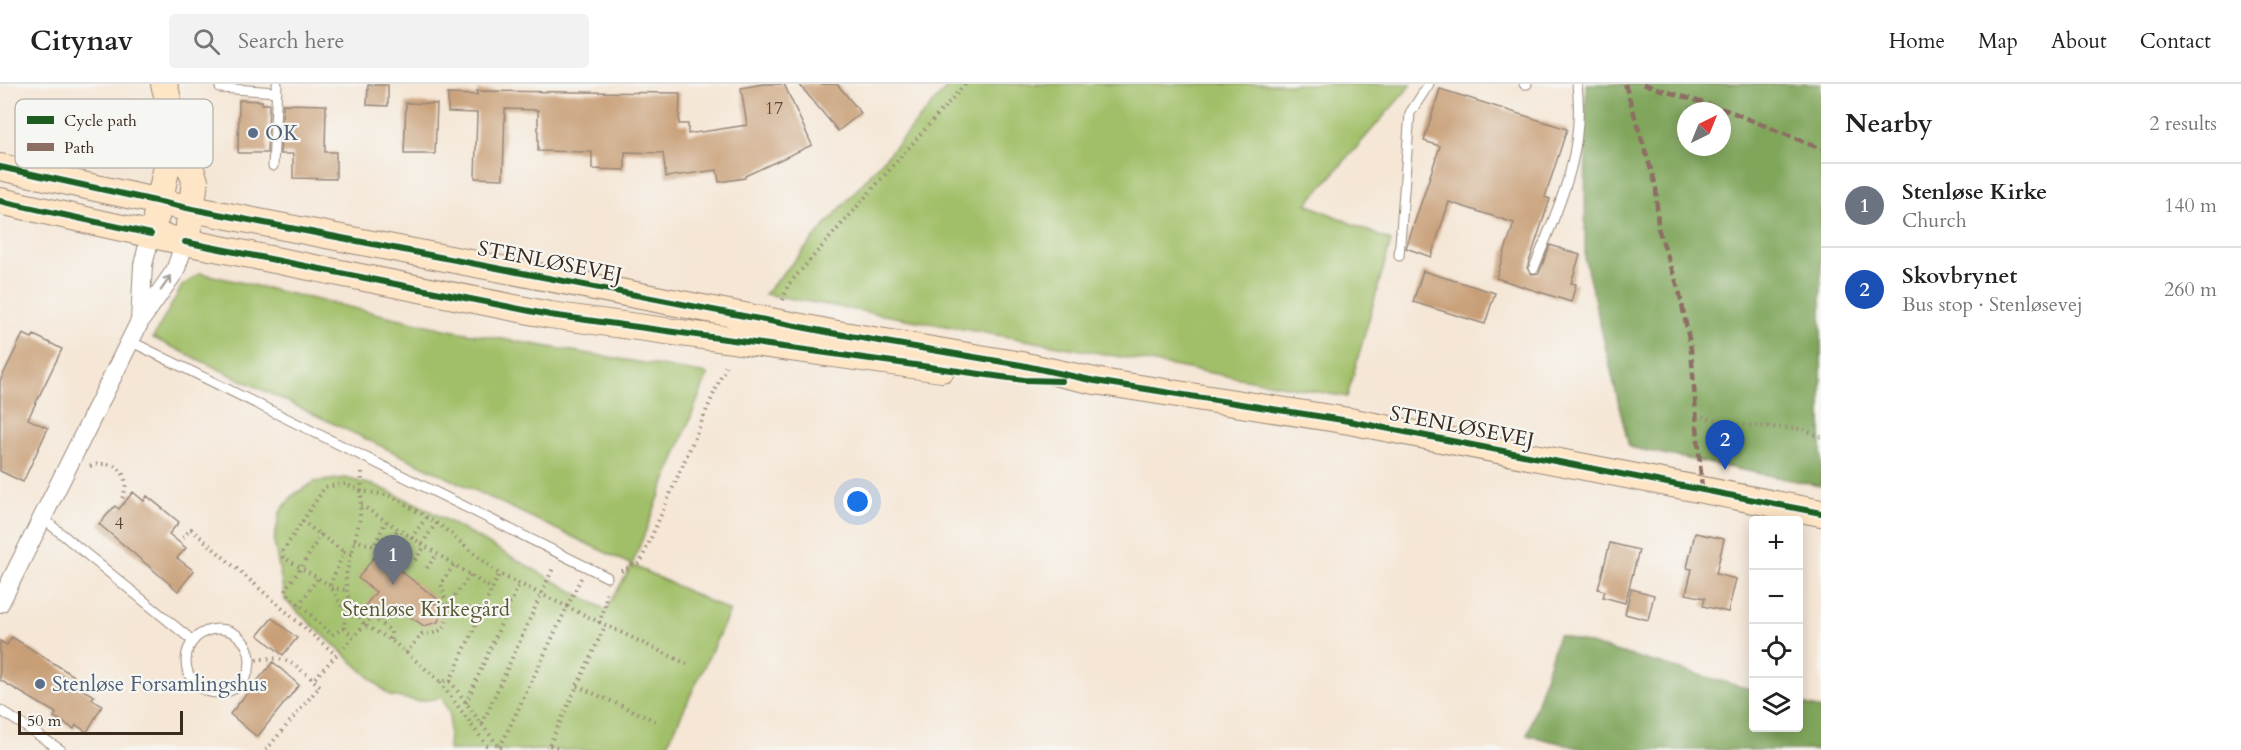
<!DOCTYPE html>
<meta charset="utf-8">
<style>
:root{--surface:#fff;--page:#f2f2f2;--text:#222;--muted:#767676;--line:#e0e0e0;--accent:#7c3aed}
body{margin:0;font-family:Cardo,serif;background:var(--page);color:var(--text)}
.controls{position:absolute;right:18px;bottom:18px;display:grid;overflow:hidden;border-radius:6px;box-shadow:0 3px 15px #0003}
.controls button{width:54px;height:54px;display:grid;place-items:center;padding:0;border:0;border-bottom:2px solid var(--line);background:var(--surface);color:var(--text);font:30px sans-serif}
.compass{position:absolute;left:1677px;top:18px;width:54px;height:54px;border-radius:50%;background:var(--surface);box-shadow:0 3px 15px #0003;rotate:43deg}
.scale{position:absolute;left:18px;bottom:15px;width:165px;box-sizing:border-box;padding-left:6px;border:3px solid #3b2a1e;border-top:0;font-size:16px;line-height:21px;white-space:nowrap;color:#3b2a1e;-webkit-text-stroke:4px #f6f6f2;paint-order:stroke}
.you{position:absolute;left:858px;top:418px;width:21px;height:21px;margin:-15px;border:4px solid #fff;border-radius:50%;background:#1a73e8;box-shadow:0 0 0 9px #1a73e833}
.badge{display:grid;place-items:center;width:39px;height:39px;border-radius:50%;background:var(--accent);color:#fff;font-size:20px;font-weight:700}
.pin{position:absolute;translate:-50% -50px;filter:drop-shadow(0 2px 3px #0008)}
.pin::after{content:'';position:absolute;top:32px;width:21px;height:18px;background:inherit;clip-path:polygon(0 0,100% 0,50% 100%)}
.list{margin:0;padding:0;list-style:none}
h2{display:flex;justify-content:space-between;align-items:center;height:78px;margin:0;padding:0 24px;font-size:26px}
h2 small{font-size:20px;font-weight:400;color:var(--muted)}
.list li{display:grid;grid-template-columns:39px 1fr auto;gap:18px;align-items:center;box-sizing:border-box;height:84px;padding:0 24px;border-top:2px solid var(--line)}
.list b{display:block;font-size:22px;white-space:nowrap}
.list p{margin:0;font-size:20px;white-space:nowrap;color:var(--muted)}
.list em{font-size:20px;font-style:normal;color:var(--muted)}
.icon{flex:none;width:33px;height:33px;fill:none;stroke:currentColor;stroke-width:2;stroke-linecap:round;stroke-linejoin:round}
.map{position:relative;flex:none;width:1821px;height:666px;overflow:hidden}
header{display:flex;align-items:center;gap:36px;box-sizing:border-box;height:84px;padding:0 30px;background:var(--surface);border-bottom:2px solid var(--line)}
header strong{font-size:28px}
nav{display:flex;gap:33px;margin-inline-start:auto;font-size:21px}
.search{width:420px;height:54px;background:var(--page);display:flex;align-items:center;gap:15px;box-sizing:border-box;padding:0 21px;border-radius:6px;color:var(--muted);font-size:22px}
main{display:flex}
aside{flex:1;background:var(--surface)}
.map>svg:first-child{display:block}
</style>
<header>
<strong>Citynav</strong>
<div class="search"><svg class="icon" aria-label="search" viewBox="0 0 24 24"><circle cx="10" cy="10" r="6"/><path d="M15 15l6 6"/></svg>Search here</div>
<nav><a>Home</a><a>Map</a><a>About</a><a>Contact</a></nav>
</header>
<main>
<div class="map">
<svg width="1821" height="666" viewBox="0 0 1821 666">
<rect width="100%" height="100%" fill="#f6f6f2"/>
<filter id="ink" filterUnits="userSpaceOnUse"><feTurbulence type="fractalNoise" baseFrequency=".0167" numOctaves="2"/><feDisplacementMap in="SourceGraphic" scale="12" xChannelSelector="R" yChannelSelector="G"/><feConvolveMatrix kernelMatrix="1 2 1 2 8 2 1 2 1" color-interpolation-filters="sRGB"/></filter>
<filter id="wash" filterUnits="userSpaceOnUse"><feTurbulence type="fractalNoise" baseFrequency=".008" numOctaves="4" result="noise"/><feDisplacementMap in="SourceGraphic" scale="24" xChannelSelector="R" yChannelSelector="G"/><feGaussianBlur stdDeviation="1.35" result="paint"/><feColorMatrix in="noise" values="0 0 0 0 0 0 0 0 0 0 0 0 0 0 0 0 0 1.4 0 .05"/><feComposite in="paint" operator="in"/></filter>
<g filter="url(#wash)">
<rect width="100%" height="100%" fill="#f5e6d5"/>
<path fill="#a1bf67" stroke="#6e7442" stroke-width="1.5" d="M 950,0 L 1412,0 L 1307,120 L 1391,157 L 1347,313 L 765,210 Z
M 200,189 L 449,246 L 708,290 L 632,481 L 730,527 L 665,666 L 448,666 L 450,631 L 442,614 L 417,617 L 390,612 L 285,516 L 274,457 L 280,428 L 293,411 L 314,398 L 345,394 L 377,402 L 421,422 L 606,526 L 632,481 L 153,254 L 182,202 Z"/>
<path fill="#80a65c" stroke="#5e683d" stroke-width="1.5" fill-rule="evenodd" d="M 1586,0 L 1821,0 L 1821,402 L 1629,363 L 1585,176 ZM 1686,27 L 1722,27 L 1722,63 L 1686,63 Z
M 1558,551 L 1753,606 L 1754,644 L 1798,644 L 1799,619 L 1821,625 L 1821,666 L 1587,666 L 1527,651 Z"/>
<g id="blocks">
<path fill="#c89e76" d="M 763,0 L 784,0 L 812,61 L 745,92 L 745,94 L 719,98 L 717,86 L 666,93 L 663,69 L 625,68 L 625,86 L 592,85 L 592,68 L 538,67 L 538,26 L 505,25 L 503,95 L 475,94 L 477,29 L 448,28 L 448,10 L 477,11 L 477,7 L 680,9 L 679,40 L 688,40 L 688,50 L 747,41 L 741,4 Z
M 799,0 L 837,0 L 861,29 L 838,47 Z
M 368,1 L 388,1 L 388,22 L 367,21 Z
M 1440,5 L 1567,45 L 1545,113 L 1550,115 L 1527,184 L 1532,190 L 1539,189 L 1550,161 L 1580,171 L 1571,199 L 1576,200 L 1571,218 L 1496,194 L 1514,139 L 1449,118 L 1431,173 L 1406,164 L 1440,62 L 1424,57 Z
M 239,16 L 262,17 L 262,20 L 269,20 L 267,69 L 238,69 Z
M 406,19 L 437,20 L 435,70 L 404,70 Z
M 283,20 L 326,21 L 325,68 L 336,68 L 336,95 L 293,94 L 293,70 L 280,70 Z
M 1423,187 L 1495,209 L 1485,240 L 1413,218 Z
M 23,250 L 32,254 L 34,251 L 62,265 L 28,335 L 48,344 L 23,398 L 0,387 L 0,297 Z
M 133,408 L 144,417 L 147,412 L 179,438 L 169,450 L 186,464 L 177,474 L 194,487 L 178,507 L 99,440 L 115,422 L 119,425 Z
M 1695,449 L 1724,455 L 1716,490 L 1736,495 L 1728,528 L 1703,522 L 1705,514 L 1686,510 L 1692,485 L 1687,484 Z
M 1610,459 L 1639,466 L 1625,519 L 1603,513 L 1605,507 L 1598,505 Z
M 374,473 L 387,483 L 390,479 L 436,514 L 434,517 L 441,527 L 438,538 L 424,542 L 392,521 L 381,536 L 364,523 L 376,508 L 358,494 Z
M 1631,505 L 1654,511 L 1648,536 L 1625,530 Z
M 272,534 L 297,554 L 283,571 L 258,551 Z
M 12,553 L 74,592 L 70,599 L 94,612 L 92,615 L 102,622 L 87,648 L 76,641 L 74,645 L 54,633 L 56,629 L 0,596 L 0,557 L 7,561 Z
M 273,578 L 299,601 L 257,653 L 230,630 Z"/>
</g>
</g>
<g filter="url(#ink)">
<use href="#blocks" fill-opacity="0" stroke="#98887a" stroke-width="1.5"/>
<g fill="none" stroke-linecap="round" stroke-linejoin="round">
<g stroke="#98887a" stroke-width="11">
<path id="lane" d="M 1524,0 L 1527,0
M 220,4 L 277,8
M 273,82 L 277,0
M 1399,172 L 1410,29 L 1429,0
M 1534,184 C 1559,121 1585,71 1577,0
M 130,257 L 607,493
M 41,433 L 193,557
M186 577a32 32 0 1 1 64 0a32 32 0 1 1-64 0Z
M 0,626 L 61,666"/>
</g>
<g stroke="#98887a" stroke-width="20">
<path id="street" d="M 140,237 L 143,181 L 151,150
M 0,519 L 140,237 L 175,187 L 185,158"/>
</g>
<g stroke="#98887a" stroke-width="28">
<path id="secondary" d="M 164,0 L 172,30 L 195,97 L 189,141
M 0,83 L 192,125 L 832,249 L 1021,281 L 1095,297 L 1349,337 L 1821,429
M 0,117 L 185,158 L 550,231 L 942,285
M 156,133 L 167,82 L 171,39"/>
</g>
<path stroke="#98887a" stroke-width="4" stroke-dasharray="1.5 4.5" stroke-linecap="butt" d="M 783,216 L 788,201 L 965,0
M 1697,331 L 1728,340 L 1802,345 L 1821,353
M 90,382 C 117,374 134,391 121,417
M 362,388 L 360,435 L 346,491 L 347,510 L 364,541 L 391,556 L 440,597 L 450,597 L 501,666
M 361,421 L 492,505
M 302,437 L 344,468
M 321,450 L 301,484 L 330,501
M 183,454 L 191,445 L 336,571
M 354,456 L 374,462 L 386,437
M 422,460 L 436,439
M 387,464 L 398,445
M 401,469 L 427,432
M 351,470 L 344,468 L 330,501 L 345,528 L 344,544 L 353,553
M 415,476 L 425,462
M 427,484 L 437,470
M 621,487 L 640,479 L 727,279
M 331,504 L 346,506
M 299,521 L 318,494
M 447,521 L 471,491
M 599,539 L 605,523 L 606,507
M 344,544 L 332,551 L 287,509 L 286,504 L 301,484 L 283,473 L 283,467 L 325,403 L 346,400 L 361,407 L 388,411 L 402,418 L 441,442 L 499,490 L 687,580
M 406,569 L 422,550 C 459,551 446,520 441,499 L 454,481
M 250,577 C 281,571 290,575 313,596
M 450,597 L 499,490
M 440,598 L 490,666
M 577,602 L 658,638
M 466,619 L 519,500
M 482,640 L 554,482
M 550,661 L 561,666
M 500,663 L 581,494
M 266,666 L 320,602 L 313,596 L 372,533 L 391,547 L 391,556
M 547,666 L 605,542"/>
<use href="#lane" stroke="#fff" stroke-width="9"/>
<use href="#street" stroke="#fff" stroke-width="18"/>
<use href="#secondary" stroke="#fee5c5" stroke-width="26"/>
<path stroke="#8d6e63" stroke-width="4.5" stroke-dasharray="9 4.5" stroke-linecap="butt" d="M 1625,0 L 1656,102 L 1658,144 L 1679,206 L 1691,265 L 1702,406
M 1643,0 L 1729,27 L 1821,65"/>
<g stroke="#f6f6f2" stroke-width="10">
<path id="cycleway" d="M 0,83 L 192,125 L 832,249 L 1021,281 L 1095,297 L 1349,337 L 1821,429
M 0,117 L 151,150
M 185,158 L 550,231 L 1024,296 L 1062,297"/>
</g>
<use href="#cycleway" stroke="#1b5e20" stroke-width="6"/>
</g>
<defs><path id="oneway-shaft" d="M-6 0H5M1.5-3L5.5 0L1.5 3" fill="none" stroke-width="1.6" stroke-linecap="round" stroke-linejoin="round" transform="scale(1.5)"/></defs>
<use stroke="#a79f9a" href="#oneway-shaft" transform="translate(166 199) rotate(-55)"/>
</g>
<g fill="#5c6f8a" stroke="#f6f6f2" stroke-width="2">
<circle cx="253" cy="49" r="6"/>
<circle cx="40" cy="600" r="6"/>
</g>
<g text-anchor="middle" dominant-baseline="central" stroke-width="4.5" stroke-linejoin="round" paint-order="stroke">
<g font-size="18" fill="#5e4734">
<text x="774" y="24">17</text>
<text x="119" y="439">4</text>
</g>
<g font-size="21" fill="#4e5e75" stroke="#f6f6f2" text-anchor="start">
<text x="265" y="49">OK</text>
<text x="52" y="600">Stenløse Forsamlingshus</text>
</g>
<g font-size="21" fill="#3b2a1e" stroke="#f6f6f2">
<text transform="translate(550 178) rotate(11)">STENLØSEVEJ</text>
<text transform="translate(1462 343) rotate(11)">STENLØSEVEJ</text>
</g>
<g font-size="21" fill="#5a5734" stroke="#f6f6f2">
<text x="426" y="525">Stenløse Kirkegård</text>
</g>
</g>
<rect x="15" y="15" width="198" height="69" rx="9" fill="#f6f6f2" stroke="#beb9b2" stroke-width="1.5"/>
<rect x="27" y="32" width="27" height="8" fill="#1b5e20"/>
<rect x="27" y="59" width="27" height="8" fill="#8d6e63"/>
<g font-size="16" fill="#3b2a1e">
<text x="64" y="42">Cycle path</text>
<text x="64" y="69">Path</text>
</g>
</svg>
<div class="controls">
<button>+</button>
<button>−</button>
<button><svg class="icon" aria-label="locate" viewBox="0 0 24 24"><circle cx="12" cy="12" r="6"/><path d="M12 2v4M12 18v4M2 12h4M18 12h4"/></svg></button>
<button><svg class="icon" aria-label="layers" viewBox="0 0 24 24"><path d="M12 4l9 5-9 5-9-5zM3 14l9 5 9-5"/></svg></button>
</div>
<svg class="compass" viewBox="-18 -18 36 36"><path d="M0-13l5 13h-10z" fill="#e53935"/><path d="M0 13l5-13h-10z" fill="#767676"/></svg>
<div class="scale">50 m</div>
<div class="you"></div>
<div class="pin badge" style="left:393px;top:501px;background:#6b7280">1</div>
<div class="pin badge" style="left:1725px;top:386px;background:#1a4fb4">2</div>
</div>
<aside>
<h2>Nearby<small>2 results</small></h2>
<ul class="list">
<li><span class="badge" style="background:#6b7280">1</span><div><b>Stenløse Kirke</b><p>Church</p></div><em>140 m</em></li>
<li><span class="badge" style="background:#1a4fb4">2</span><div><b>Skovbrynet</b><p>Bus stop · Stenløsevej</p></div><em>260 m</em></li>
</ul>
</aside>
</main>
